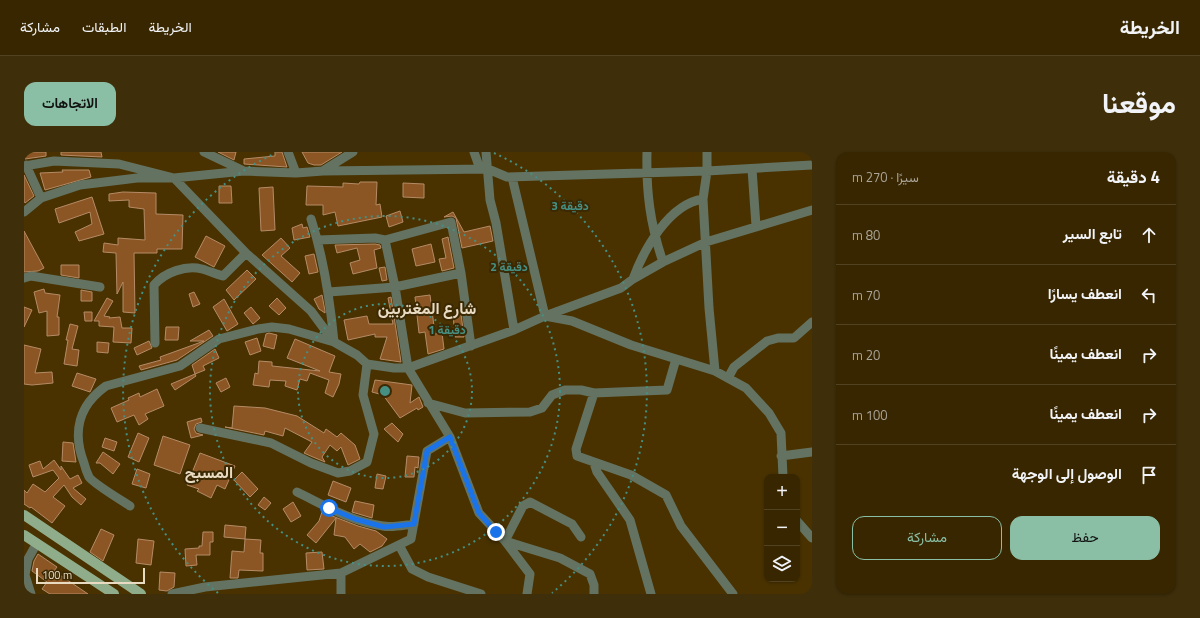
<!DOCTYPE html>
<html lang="ar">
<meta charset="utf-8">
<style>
:root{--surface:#372600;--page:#3e2e0a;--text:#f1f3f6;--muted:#aaa599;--line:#514322;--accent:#8abfa5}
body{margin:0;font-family:"Titillium Web",Vazirmatn,sans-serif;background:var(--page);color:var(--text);direction:rtl}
.controls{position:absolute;right:12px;bottom:12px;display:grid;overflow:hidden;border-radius:8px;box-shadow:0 1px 3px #0004}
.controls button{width:36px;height:36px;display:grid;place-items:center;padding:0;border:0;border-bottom:1px solid var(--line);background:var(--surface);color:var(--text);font:20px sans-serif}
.scale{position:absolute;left:12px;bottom:10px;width:109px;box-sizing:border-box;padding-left:4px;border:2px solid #e8dbc2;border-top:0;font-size:11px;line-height:14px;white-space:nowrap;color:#e8dbc2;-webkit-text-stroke:3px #3b2904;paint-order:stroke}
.stop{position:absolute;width:12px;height:12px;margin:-9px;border:3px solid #1a73e8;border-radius:50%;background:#fff}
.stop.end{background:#1a73e8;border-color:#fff;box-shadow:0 1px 4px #0008}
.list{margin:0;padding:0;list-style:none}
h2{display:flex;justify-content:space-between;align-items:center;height:52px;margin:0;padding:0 16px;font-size:17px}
h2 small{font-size:13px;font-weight:400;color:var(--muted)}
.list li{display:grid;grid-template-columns:26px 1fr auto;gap:12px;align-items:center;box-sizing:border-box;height:60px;padding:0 16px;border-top:1px solid var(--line)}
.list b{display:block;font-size:15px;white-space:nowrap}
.list em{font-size:13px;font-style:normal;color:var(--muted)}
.actions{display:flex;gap:8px;padding:12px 16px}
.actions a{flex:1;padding:9px 0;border:1px solid var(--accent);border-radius:12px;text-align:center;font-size:14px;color:var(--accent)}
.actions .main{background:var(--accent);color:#111}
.icon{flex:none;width:22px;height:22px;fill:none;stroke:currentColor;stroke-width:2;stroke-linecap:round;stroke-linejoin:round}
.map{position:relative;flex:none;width:788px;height:442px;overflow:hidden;direction:ltr;border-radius:12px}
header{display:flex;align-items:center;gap:24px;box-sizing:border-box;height:56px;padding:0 20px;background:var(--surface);border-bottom:1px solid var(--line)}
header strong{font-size:19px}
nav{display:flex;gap:22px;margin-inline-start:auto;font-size:14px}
.intro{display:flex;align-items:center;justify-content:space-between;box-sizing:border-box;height:96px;padding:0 24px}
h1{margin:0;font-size:28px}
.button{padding:10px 18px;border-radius:12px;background:var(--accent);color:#111;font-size:14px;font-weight:700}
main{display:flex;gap:24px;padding:0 24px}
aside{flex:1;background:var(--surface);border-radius:12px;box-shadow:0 1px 3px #0004}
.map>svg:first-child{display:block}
</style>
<header>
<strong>الخريطة</strong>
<nav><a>الخريطة</a><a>الطبقات</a><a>مشاركة</a></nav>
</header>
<div class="intro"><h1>موقعنا</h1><a class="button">الاتجاهات</a></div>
<main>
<aside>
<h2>4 دقيقة<small>سيرًا · 270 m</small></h2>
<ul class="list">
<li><svg class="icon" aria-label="ahead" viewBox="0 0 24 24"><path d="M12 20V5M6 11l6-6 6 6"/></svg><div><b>تابع السير</b></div><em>80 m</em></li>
<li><svg class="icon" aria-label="left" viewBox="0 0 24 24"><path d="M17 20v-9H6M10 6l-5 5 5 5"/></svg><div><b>انعطف يسارًا</b></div><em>70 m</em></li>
<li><svg class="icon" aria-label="right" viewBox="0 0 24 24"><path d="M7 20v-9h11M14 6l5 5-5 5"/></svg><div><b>انعطف يمينًا</b></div><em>20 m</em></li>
<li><svg class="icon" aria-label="right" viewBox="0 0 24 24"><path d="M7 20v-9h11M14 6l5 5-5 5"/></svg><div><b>انعطف يمينًا</b></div><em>100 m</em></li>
<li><svg class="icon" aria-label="arrive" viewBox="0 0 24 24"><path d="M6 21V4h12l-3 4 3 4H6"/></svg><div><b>الوصول إلى الوجهة</b></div></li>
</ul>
<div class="actions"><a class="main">حفظ</a><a>مشاركة</a></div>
</aside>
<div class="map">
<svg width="788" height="442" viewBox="0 0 788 442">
<rect width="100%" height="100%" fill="#493200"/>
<path fill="#8b5623" stroke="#b58b67" d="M 9,0 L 22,0 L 22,4 L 1,7 L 0,2 Z
M 37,0 L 77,0 L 78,5 L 37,3 Z
M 194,0 L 212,0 L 210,8 Z
M 251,0 L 258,0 L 263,15 L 220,12 L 220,7 L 251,4 Z
M 278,0 L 318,0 L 297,13 L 290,13 L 284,11 Z
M 38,18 L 65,18 L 67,25 L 21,38 L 16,21 L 39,20 Z
M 0,23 L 10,44 L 1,51 L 0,49 Z
M 336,30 L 353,30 L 352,53 L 356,52 L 358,65 L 314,74 L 311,60 L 299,63 L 299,53 L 282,53 L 283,34 L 319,35 L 319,31 L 335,32 Z
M 379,31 L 400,32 L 400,46 L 379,45 Z
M 195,34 L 207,34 L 208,51 L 195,51 Z
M 249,35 L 251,78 L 237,79 L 235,36 Z
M 99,40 L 132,41 L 132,62 L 159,63 L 158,97 L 133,97 L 133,101 L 110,101 L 111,161 L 99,160 L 99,130 L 93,142 L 92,101 L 79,100 L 80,91 L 94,93 L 94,86 L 121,88 L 120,57 L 105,55 L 105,48 L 85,49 L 85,42 Z
M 68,45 L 80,82 L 55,89 L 51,80 L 68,72 L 66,60 L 35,71 L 31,57 Z
M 376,59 L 379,70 L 365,75 L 362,64 Z
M 429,60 L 440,80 L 466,74 L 469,89 L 438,96 L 432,66 L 428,64 L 420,65 Z
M 278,72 L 279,76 L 283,75 L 286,85 L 270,88 L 268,76 Z
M 0,79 L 20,116 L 14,119 L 0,120 Z
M 182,84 L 201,94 L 190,115 L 171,105 Z
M 424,85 L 430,116 L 418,119 L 415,107 L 422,106 L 418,87 Z
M 257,86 L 266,96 L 257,104 L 276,121 L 268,130 L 238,103 Z
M 351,92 L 356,93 L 357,96 L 350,98 L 353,116 L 329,122 L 326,111 L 336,108 L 333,96 L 313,101 L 311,93 Z
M 407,92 L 411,110 L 392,114 L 388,97 Z
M 290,102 L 294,120 L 285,122 L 281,104 Z
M 37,113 L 55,113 L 55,126 L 37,123 Z
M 361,115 L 363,128 L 358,129 L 355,116 Z
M 223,118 L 232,127 L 210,148 L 202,138 Z
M 20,137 L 21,141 L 36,143 L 33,165 L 35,165 L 35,183 L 23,184 L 23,159 L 15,161 L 10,140 Z
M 57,138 L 68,140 L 68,149 L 57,149 Z
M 170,140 L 176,152 L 169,155 L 165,142 Z
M 298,143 L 301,159 L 301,161 L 295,157 L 290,147 Z
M 406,143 L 411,182 L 418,181 L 420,197 L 404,202 L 401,180 L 395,181 L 391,145 Z
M 367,145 L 377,210 L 356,207 L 363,185 L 351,185 L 351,182 L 324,188 L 320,168 L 343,164 L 345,172 L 369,172 L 364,146 Z
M 83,146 L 89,149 L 80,164 L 86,165 L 85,166 L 96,165 L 98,176 L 108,176 L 107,191 L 89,190 L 90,175 L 75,174 L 75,169 L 70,169 Z
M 253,146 L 262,156 L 255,163 L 245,154 Z
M 200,147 L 214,172 L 203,179 L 189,155 Z
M 0,155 L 8,158 L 0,175 Z
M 227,155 L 236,166 L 229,172 L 220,161 Z
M 60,160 L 68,160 L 68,169 L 61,169 Z
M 437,162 L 440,185 L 431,185 L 429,163 Z
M 46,172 L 54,174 L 48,197 L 55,198 L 53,214 L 40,212 L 44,188 L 42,188 Z
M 142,175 L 155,175 L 154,188 L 141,188 Z
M 185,178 L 189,184 L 153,208 L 117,218 L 115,214 L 137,208 L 136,205 L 180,189 L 166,189 Z
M 245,181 L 253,183 L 250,197 L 239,194 L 242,182 Z
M 233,186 L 237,199 L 226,203 L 221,190 Z
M 271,187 L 311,204 L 305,220 L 317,222 L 315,232 L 309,245 L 301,241 L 305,228 L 286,221 L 283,229 L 276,227 L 273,238 L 261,234 L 262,229 L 246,228 L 245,235 L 229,233 L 231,221 L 234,222 L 235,209 L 248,210 L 248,214 L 296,219 L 263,206 Z
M 125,189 L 128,196 L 113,203 L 110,196 Z
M 73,190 L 85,191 L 84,201 L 73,200 Z
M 0,193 L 17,197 L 11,221 L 28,220 L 29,231 L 8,233 L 0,232 Z
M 191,197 L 195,206 L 179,214 L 181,218 L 171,222 L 172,224 L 151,238 L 147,232 L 171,222 L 168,213 Z
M 53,221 L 72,227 L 66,240 L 48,234 Z
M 202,226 L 206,235 L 197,240 L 192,231 Z
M 351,228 L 388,233 L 386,251 L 395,245 L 399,255 L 394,258 L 393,256 L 376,266 L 359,243 L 348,240 Z
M 133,237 L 140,254 L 121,262 L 124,267 L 115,273 L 110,263 L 93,270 L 87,256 L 105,248 L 104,246 L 115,241 L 116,245 Z
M 210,254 L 241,256 L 273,264 L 300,281 L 302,277 L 313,285 L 317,281 L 331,293 L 336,307 L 324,313 L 317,295 L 313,299 L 306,293 L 298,305 L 301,310 L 289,305 L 280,301 L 288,290 L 261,276 L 259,284 L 241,279 L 240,283 L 201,275 L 208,276 Z
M 177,266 L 178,270 L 172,272 L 170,277 L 172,281 L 179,283 L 167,286 L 163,270 Z
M 368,271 L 379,282 L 374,290 L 360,277 Z
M 114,281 L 125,286 L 115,310 L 104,305 Z
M 139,284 L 166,293 L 156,322 L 130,313 Z
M 81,286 L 93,290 L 90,299 L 78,295 Z
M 39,290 L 49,291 L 52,310 L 38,309 Z
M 79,300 L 96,312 L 89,322 L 76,311 L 72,311 Z
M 176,301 L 211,314 L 201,337 L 193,333 L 187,346 L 173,339 L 175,337 L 163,333 Z
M 383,304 L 395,305 L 394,316 L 391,315 L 390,325 L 381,325 Z
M 30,308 L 37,318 L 37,314 L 46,327 L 54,323 L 58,331 L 49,336 L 62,347 L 57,353 L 48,345 L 40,333 L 29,345 L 41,354 L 28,371 L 7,355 L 6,356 L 0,352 L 0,338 L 3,341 L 9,332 L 21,340 L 35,326 L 29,318 L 9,325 L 5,313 L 16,309 L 19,317 Z
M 113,317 L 126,322 L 122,336 L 108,332 Z
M 218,320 L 234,337 L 226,345 L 210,328 Z
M 353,322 L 362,324 L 359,337 L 351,336 Z
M 309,329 L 327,336 L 322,350 L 304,343 Z
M 240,345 L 247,351 L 241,358 L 234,353 Z
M 331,349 L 350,353 L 348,366 L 328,360 Z
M 269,350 L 277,364 L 267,370 L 259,357 Z
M 298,360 L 334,374 L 352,379 L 363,387 L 358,394 L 346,400 L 336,392 L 330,397 L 321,385 L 310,383 L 312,366 L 292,391 L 283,383 L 295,369 Z
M 201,373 L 222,375 L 221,387 L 200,385 Z
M 77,377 L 90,383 L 79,409 L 66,400 Z
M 179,380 L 189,380 L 189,390 L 186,390 L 186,403 L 172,403 L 173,413 L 162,414 L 161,397 L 175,396 L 175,394 L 178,394 Z
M 114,387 L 130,389 L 127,413 L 112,411 Z
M 221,387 L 237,388 L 236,401 L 239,401 L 239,419 L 215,418 L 214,426 L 206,426 L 208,399 L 220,400 Z
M 298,400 L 300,417 L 283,418 L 282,401 Z
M 14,402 L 33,415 L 30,419 L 64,442 L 26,442 L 18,437 L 23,430 L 8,419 L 10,409 Z
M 136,420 L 151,421 L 150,435 L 143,439 L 135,438 Z"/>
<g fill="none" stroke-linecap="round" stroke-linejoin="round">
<path stroke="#647361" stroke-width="9" d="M 180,0 L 220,19
M 264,0 L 272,21
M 450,0 L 456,17
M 462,0 L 466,48 L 472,71 L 490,178
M 623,0 C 622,39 626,72 639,110
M 683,0 L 683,19 L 679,47 L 685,156 L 691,219
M 2,13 L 17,46
M 0,14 L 30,9 L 95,12 L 150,26 L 220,19 L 272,21 L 299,19 L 464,17 L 483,25 L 683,19 L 788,13
M 728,17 L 732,74
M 300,18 L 329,0
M 488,25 L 521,164 L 597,136 L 609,127 L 639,110 L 682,90 L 788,58
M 0,60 L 17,46 L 56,33 L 113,26 L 150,26 L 222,101 L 287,159 L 310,190 L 333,203 L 343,212 L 370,216 L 384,216 L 490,178 L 521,164 L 548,169 L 607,193 L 691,219 L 722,236 L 745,261 L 757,281 L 759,325
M 294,88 L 351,86 L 361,88 L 427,70 L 437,121 L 447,194
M 361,88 L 371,135 L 384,216 L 426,285 L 455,361 L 481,389 L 506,422 L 503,442
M 0,126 L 7,124 L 76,135
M 609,127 C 620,97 645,52 679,47
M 305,140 L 371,135 L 437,121
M 131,191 L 130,133 C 141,120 162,113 178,117 C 185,119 192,122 199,124 L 222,101
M 704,226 L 710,215 L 743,189 L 754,186 L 770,186 L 788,170
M 570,241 L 552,297 L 553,304 L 607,323 L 642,343 L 657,374 L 709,442
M 404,251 L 441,261 L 506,260 L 518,256 L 528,243 L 541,238 L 557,238 L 570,241 L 643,238 L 652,207
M 176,276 L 247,291 L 287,311 L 314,321 L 326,319 L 343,310 L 350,282 L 339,243 L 343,212
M 757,304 L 788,300
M 570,311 L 573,320 L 606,368 L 627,442
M 273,340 C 300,353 328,370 359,374 C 368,376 380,373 390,372
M 106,354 C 97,348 70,332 65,325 C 63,321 61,315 60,311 C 48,280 55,253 82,234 L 156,214 L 195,187 L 234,177 L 248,175 L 265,177 L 310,190 C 306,148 300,107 287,67
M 773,369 L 788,386
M 557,385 L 548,372 L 506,350 L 499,354 L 481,389 L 536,406 L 566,422 L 570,433 L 570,442
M 375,393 L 388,417 L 404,425 L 457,442
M 317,421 L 317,442
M 7,442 L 1,423 L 4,407 L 13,391
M 148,442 L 181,435 L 317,421 L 387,387 L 403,299 L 426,285"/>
<path stroke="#8fad8a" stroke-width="10" d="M 0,363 L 117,442
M 0,383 L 90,442"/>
</g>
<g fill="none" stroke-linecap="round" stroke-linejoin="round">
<path stroke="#1a73e8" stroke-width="5" d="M 305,356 L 331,367 L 360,375 L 390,372 L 403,299 L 426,285 L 455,361 L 472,380"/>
</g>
<g fill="none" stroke="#458f83" stroke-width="2" stroke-dasharray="2 4">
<circle cx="361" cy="239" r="87"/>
<circle cx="361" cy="239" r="175"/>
<path d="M194 441A262 262 0 0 1 252 1M470 1A262 262 0 0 1 528 441"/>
</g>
<g text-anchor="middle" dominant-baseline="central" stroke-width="4" stroke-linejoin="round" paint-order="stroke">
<g font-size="16" font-weight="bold" fill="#e8dbc2" stroke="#3b2904">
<text x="403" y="156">شارع المغتربين</text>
<text x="185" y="320">المسبح</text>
</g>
</g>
<circle cx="361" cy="239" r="6" fill="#458f83" stroke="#3b2904" stroke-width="2"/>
<g font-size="12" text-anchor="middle" font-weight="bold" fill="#458f83" stroke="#3b2904" stroke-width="4" stroke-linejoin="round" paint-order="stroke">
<text x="546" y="58">3 دقيقة</text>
<text x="485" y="119">2 دقيقة</text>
<text x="423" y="182">1 دقيقة</text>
</g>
</svg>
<div class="controls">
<button>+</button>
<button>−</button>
<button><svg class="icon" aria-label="layers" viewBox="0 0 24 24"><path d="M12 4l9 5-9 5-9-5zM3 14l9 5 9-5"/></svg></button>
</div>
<div class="scale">100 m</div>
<div class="stop" style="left:305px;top:356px"></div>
<div class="stop end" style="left:472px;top:380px"></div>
</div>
</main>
